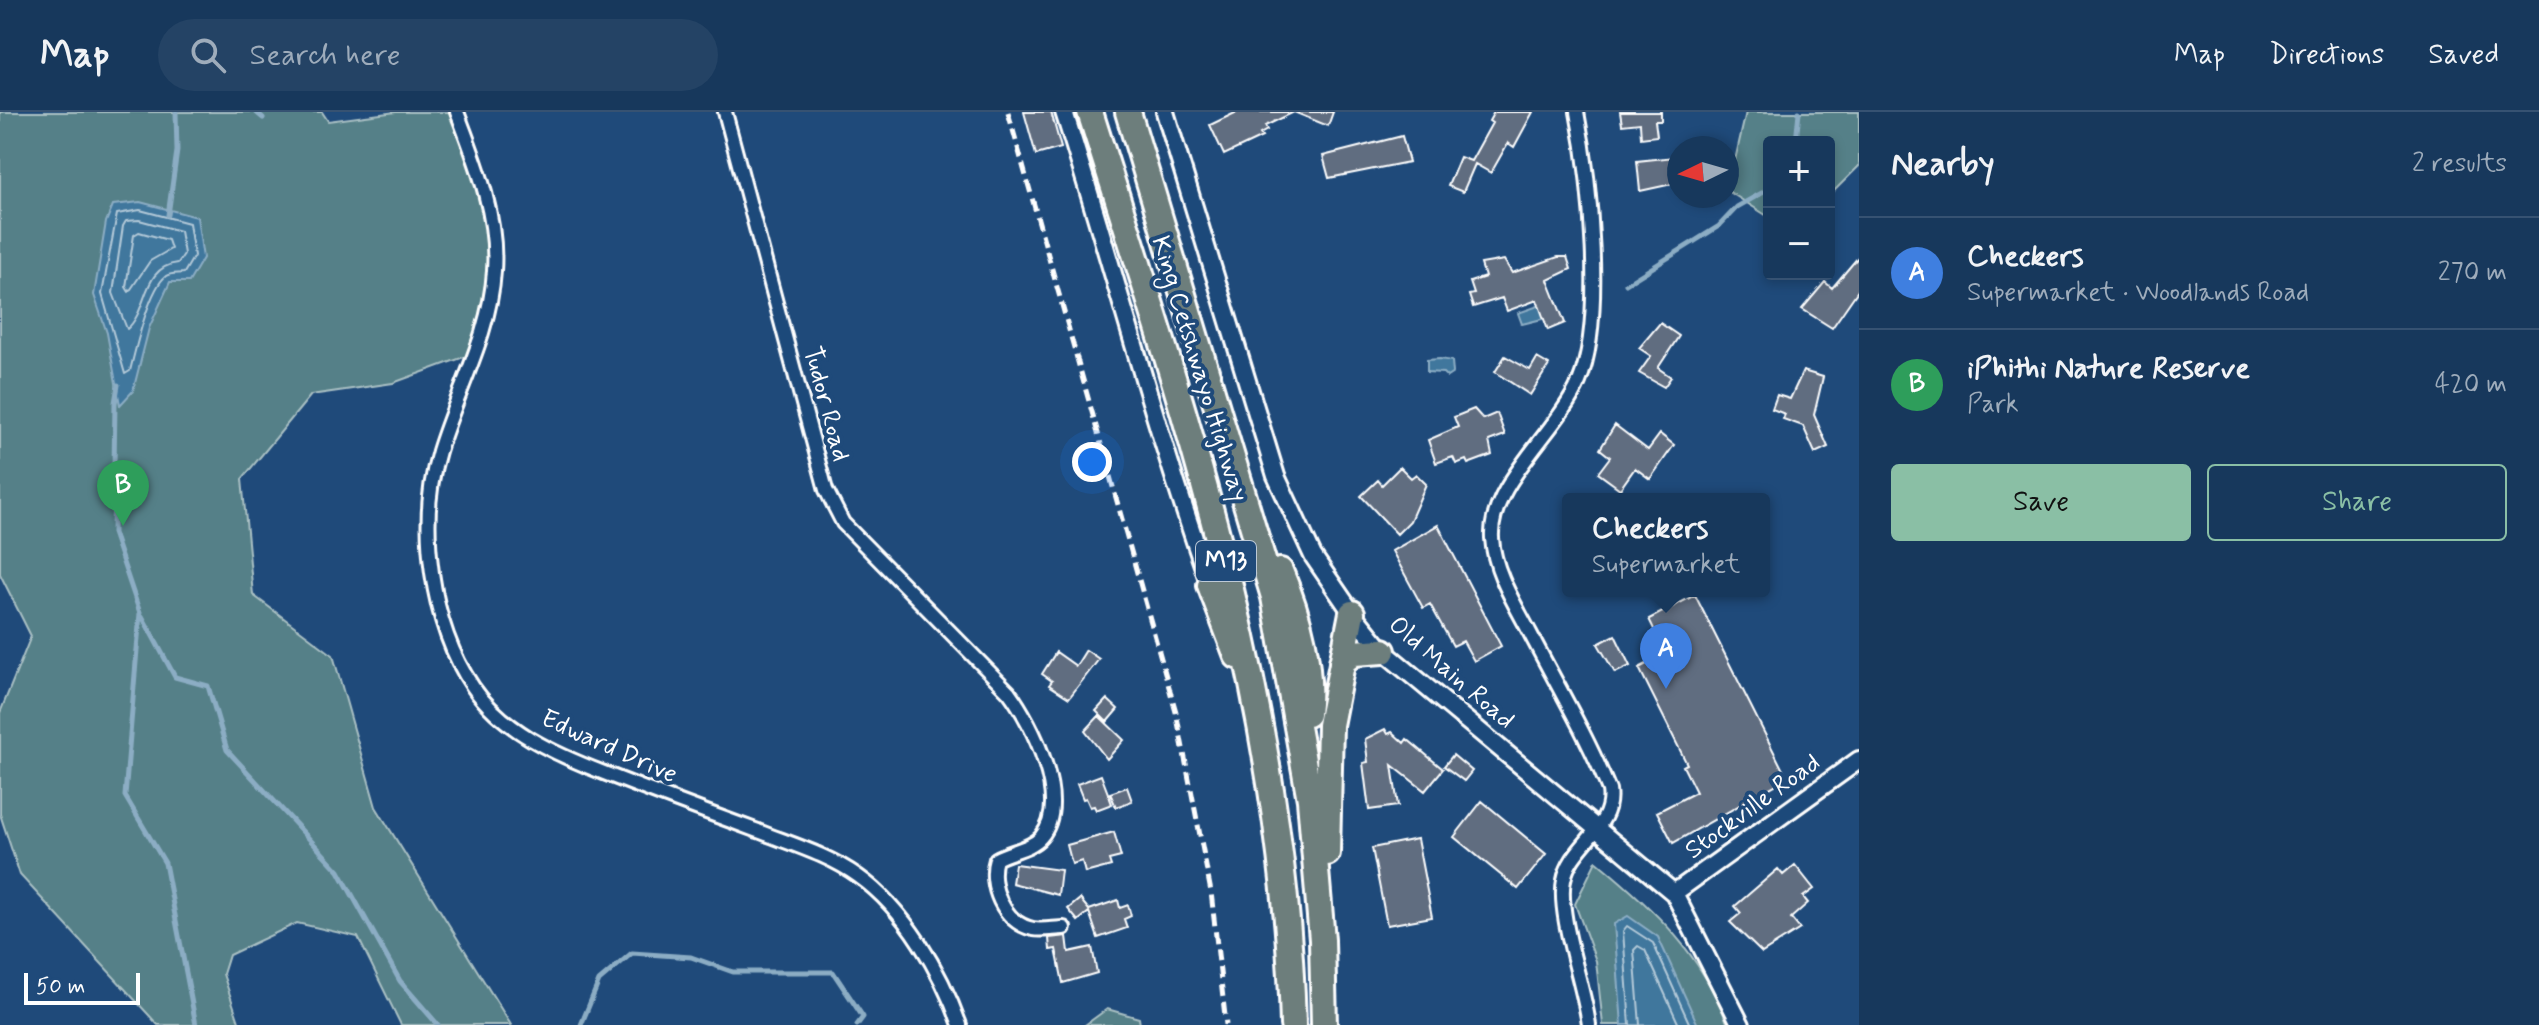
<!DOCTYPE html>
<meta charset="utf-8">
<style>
:root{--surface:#17385c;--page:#244365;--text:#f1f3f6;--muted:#9eacbb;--line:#365272;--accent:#8abfa5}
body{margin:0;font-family:Mynerve,sans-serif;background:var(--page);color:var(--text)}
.controls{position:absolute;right:24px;top:24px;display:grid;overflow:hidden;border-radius:8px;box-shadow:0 4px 12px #0003}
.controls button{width:72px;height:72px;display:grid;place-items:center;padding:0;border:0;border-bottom:2px solid var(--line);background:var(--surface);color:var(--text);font:40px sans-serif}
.compass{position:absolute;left:1667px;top:24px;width:72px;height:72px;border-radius:50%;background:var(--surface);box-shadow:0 4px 12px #0003;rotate:265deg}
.scale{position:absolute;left:24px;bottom:20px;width:116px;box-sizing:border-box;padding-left:8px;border:4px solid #fff;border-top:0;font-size:22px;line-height:28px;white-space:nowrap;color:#fff;-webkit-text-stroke:6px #1f4a7a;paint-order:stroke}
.you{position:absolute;left:1092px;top:350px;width:28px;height:28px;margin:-20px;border:6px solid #fff;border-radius:50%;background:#1a73e8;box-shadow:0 0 0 12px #1a73e833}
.badge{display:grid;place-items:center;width:52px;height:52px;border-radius:50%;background:var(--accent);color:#fff;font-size:26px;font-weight:700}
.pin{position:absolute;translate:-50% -66px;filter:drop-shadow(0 2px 4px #0008)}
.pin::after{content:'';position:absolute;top:42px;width:28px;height:24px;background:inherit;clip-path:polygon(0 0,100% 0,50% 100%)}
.popup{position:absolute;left:1562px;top:381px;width:208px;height:104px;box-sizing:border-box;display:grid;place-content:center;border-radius:8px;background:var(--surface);filter:drop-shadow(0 2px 6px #0005);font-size:26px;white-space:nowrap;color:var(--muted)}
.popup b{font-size:30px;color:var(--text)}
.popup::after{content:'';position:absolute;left:50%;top:100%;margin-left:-16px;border:16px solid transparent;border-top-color:var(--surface)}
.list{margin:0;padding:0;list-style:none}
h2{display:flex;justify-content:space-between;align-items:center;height:104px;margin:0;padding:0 32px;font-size:34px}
h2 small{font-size:26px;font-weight:400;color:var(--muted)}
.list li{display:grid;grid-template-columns:52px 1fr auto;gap:24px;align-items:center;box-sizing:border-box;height:112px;padding:0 32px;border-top:2px solid var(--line)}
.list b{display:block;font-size:30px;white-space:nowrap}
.list p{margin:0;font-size:26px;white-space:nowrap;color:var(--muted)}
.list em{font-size:26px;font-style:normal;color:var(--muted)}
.actions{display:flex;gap:16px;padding:24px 32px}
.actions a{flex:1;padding:18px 0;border:2px solid var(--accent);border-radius:8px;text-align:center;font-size:28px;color:var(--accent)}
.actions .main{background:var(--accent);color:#111}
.icon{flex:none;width:44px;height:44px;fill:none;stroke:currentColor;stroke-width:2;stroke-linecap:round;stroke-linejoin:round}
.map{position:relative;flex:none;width:1859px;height:913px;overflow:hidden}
header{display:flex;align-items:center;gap:48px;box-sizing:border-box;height:112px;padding:0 40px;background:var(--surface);border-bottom:2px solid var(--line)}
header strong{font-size:38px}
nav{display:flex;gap:44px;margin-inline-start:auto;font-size:28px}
.search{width:560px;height:72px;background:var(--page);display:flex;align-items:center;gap:20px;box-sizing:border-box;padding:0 28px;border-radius:44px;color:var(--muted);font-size:30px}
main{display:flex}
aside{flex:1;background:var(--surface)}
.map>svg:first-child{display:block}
</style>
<header>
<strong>Map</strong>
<div class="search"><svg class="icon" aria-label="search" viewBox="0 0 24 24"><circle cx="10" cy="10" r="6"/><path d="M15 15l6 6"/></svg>Search here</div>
<nav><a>Map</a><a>Directions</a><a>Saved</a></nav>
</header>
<main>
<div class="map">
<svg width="1859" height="913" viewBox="0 0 1859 913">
<rect width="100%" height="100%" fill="#1f4a7a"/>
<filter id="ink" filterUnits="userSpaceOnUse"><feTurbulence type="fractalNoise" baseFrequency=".0125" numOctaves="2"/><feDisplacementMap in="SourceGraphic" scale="16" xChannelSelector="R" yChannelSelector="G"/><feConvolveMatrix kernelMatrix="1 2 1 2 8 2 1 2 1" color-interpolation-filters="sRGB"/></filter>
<g filter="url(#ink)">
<path fill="#558088" stroke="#aac0c4" stroke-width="2" d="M 0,0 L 322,0 L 328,9 L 396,0 L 457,0 L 493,119 L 475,241 L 393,271 L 311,283 L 242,367 L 253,483 L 333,543 L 376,695 L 511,913 L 401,913 L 358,825 L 297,811 L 229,843 L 223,862 L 240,913 L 158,913 L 20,763 L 0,702 L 0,601 L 31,524 L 0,462 Z
M 1746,0 L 1859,0 L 1859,54 L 1829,84 L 1829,30 L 1769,30 L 1769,105 L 1728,79 Z
M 1596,749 C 1654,797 1701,840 1728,913 L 1603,913 L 1596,849 L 1575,792 Z
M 1107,897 L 1139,906 L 1140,913 L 1085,913 Z"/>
<path fill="#40779d" stroke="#8cadc4" stroke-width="2" d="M 140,90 L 197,105 L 203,146 L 189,170 L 170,170 L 149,216 L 133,279 L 120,293 L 107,221 L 94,183 L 106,110 L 113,93 Z
M 1541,193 L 1546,206 L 1522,212 L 1518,201 Z
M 1440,247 L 1452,249 L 1453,261 L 1447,265 L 1443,261 L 1427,260 L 1427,248 Z
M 1628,804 L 1658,825 L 1698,913 L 1622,913 L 1614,812 Z"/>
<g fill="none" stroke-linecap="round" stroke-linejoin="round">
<path stroke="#b3c9d8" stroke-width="2" d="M 140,98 L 189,111 L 194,144 L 184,161 C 179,162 170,161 166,164 C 149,177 135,239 130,259 L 125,262 L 102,182 L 117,102 Z
M 139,108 L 180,119 L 184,142 L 178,151 C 141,155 149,198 127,217 L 113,181 L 123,114 L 126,109 Z
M 139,120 L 168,128 L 171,137 L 150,149 L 129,180 L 126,175 L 134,123 Z
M 1630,913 L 1623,819 L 1627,814 L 1653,831 L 1690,913
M 1640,913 L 1634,838 L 1638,834 L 1645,838 L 1679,913"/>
<path stroke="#8cadc4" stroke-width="5" d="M 256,0 L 263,6
M 1796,30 L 1799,0
M 168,103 L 177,39 L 176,0
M 1626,172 L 1719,114 L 1737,95 L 1769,77
M 118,273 L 115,291 L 113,421 L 140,501 L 125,684 L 165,751 L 196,913
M 142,504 L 175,565 L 208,574 L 227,638 L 339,759 L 400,869 L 438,913
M 581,913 L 599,869 L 632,841 L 691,845 L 733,860 L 833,860 L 863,905 L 857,913"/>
</g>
<path fill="#616d80" stroke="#fff" stroke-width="2" d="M 1024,0 L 1051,0 L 1061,36 L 1036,43 Z
M 1237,0 L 1333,0 L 1328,14 L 1294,0 L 1265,14 L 1267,18 L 1260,22 L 1262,25 L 1224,43 L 1210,13 Z
M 1494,0 L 1533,0 L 1514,35 L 1508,31 L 1491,61 L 1475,52 L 1463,80 L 1448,74 L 1460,45 L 1471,49 L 1492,11 L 1489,9 Z
M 1620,0 L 1661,0 L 1661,9 L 1655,9 L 1657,24 L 1641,26 L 1640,11 L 1622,13 Z
M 1402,24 L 1409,50 L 1329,66 L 1323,44 Z
M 1674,45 L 1677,71 L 1640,79 L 1637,49 Z
M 1859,144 L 1859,177 L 1832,216 L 1802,197 L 1825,170 L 1832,176 Z
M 1558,145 L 1567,145 L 1571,157 L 1548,168 L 1565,211 L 1548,218 L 1537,188 L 1507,199 L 1502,186 L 1473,195 L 1469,183 L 1474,182 L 1470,170 L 1485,165 L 1481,152 L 1504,148 L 1512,161 Z
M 1660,211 L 1679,224 L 1658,256 L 1671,265 L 1664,275 L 1639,261 L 1651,244 L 1639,236 Z
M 1505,244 L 1530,258 L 1537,246 L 1549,253 L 1530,283 L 1495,260 Z
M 1803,259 L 1823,265 L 1814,303 L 1828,335 L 1815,341 L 1803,314 L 1783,307 L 1785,302 L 1772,297 L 1777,283 L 1790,287 Z
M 1474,297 L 1483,307 L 1497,301 L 1505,323 L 1489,329 L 1492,343 L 1468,352 L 1466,348 L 1456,352 L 1453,345 L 1436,351 L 1428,328 L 1458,315 L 1454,305 Z
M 1615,313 L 1648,338 L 1660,322 L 1674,333 L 1650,367 L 1635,356 L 1620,377 L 1598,361 L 1610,345 L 1600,337 Z
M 1400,355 L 1411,366 L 1416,362 L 1426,372 L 1410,409 L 1397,422 L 1361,384 L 1378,368 L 1382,373 Z
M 1438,413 L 1501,534 L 1474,549 L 1463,529 L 1453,534 L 1430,492 L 1423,496 L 1392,439 Z
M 1695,483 L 1787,666 L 1673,731 L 1657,700 L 1696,680 L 1683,654 L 1687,652 L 1639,556 L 1666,542 L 1649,507 Z
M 1615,523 L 1630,554 L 1615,561 L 1598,532 Z
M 1086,538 L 1099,547 L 1069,586 L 1049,573 L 1052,569 L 1042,562 L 1056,540 L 1076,554 Z
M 1107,587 L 1118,597 L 1107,610 L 1096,599 Z
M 1099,604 L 1124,628 L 1107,647 L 1085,619 Z
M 1385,617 L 1388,622 L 1392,620 L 1404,631 L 1407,627 L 1443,657 L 1425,679 L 1392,653 L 1398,694 L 1369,698 L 1363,651 L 1368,650 L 1365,627 Z
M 1453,643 L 1472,659 L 1464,669 L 1444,654 Z
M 1101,663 L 1112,692 L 1096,698 L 1094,694 L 1090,695 L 1086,686 L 1083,687 L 1077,672 Z
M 1127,675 L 1132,689 L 1116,695 L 1110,681 Z
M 1482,689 L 1546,742 L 1518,777 L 1454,725 Z
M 1114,720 L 1121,745 L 1109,748 L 1111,754 L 1085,761 L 1082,749 L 1072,752 L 1067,733 Z
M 1417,727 L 1432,805 L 1387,813 L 1372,736 Z
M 1015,752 L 1061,758 L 1058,783 L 1012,771 Z
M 1795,753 L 1814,777 L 1803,785 L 1808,791 L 1791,806 L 1800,817 L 1762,841 L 1730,810 L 1741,801 L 1735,794 L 1778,757 L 1783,763 Z
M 1080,787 L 1089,798 L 1118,788 L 1120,796 L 1128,793 L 1131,804 L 1124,807 L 1127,816 L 1098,826 L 1089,800 L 1078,809 L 1068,797 Z
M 1067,824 L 1069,840 L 1092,835 L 1097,861 L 1063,871 L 1056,837 L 1050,838 L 1049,826 Z"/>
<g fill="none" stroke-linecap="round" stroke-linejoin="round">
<g stroke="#fff" stroke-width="18">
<path id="minor" d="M 457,0 C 476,50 498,104 494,159 C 490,223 457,279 439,339 C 417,411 431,513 473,575 C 503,619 555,642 604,661 C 655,681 706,700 758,719 C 791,732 829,743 858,764 C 905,797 941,860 960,913
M 725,0 L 826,378 L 843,411 L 1009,580 C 1032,611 1071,689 1041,725 C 1031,737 1010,739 996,747 C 988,772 1003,811 1033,817 C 1042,819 1055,816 1064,816
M 1577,0 C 1590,66 1605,208 1579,270 C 1558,319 1489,373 1492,426 C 1494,460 1515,492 1530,521 C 1557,573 1587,624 1609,678 C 1615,716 1570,733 1564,768 C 1557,803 1584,873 1589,913"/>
</g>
<g stroke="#fff" stroke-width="22">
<path id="tertiary" d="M 1064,0 C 1114,157 1155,317 1210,473
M 1165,0 L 1276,364 L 1313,444 L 1352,501 L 1383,539 L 1674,781 L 1741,913
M 1674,781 L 1859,648"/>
</g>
<g stroke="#fff" stroke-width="30">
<path id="motorway" d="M 1090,0 C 1185,300 1285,595 1293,913
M 1128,0 L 1274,485 L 1310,688 L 1322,828 L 1324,913
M 1280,459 C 1298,501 1313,556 1307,602
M 1210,473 L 1237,544
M 1342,550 L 1354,541 L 1383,539
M 1327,741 L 1330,613 L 1352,501"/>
</g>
<use href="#minor" stroke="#1f4a7a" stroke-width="12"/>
<use href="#tertiary" stroke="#1f4a7a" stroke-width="16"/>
<use href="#motorway" stroke="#6d7e7c" stroke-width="24"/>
<path stroke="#fff" stroke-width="5" stroke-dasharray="12 6" stroke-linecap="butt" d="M 1008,0 L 1176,600 L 1211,780 L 1226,913"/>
</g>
</g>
<g text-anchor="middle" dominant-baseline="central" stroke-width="8" stroke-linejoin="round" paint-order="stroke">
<rect fill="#1f4a7a" stroke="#bcc9d7" stroke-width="2" x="1196" y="429" width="60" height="40" rx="6"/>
<g font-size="24" font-weight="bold" fill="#fff">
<text x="1226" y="449">M13</text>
</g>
<g font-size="26" fill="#fff" stroke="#1f4a7a">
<text transform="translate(1199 257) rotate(73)">King Cetshwayo Highway</text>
<text transform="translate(826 292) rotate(75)">Tudor Road</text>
<text transform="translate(1451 561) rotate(41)">Old Main Road</text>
<text transform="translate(609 635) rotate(24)">Edward Drive</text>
<text transform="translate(1753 695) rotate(-36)">Stockville Road</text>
</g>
</g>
</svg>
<div class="controls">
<button>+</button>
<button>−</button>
</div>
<svg class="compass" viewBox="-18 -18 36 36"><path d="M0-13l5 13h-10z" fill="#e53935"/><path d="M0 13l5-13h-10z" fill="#9eacbb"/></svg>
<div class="scale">50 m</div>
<div class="you"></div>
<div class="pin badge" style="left:1666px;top:577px;background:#3f7fe0">A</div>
<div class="popup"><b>Checkers</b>Supermarket</div>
<div class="pin badge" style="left:123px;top:414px;background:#2e9e5b">B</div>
</div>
<aside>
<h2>Nearby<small>2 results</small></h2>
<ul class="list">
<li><span class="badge" style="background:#3f7fe0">A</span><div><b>Checkers</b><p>Supermarket · Woodlands Road</p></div><em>270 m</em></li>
<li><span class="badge" style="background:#2e9e5b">B</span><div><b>iPhithi Nature Reserve</b><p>Park</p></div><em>420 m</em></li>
</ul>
<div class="actions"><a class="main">Save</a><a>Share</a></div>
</aside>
</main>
